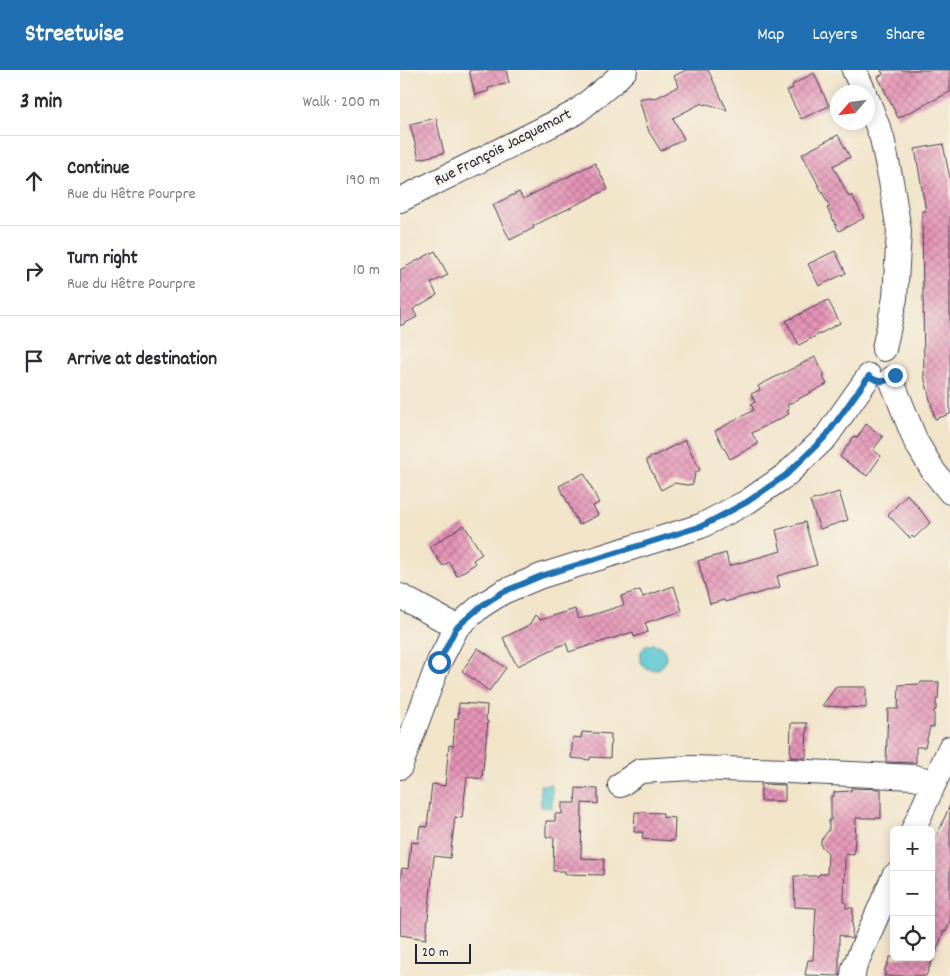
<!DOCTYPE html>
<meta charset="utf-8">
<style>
:root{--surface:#fff;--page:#f2f2f3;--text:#2b2b33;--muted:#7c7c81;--line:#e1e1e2;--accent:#1f6fb2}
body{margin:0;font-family:Dekko,sans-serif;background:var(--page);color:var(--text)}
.controls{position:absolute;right:15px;bottom:15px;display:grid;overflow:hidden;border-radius:8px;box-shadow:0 2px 12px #0003}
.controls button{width:45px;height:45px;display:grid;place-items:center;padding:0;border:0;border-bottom:1px solid var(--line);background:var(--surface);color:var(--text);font:25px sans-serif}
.compass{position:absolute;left:430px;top:15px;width:45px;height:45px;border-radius:50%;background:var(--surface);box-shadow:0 2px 12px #0003;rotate:242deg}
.scale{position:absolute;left:15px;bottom:12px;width:56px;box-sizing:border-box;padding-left:5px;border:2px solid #22223b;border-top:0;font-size:14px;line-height:18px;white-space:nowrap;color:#22223b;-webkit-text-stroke:4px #f7f3e8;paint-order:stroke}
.stop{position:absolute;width:15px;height:15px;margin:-11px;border:4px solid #1f6fb2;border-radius:50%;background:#fff}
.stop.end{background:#1f6fb2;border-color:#fff;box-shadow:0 1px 5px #0008}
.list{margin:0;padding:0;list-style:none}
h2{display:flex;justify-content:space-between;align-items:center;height:65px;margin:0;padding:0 20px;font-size:21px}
h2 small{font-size:16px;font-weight:400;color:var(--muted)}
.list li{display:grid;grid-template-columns:32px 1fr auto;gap:15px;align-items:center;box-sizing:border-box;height:90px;padding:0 20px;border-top:1px solid var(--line)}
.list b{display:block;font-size:19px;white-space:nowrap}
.list p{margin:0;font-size:16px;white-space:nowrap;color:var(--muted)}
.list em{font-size:16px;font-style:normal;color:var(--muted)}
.icon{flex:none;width:28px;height:28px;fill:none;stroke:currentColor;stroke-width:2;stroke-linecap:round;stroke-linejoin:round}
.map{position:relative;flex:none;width:550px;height:906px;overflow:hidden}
header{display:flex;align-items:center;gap:30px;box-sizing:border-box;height:70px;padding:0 25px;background:var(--accent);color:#fff}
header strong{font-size:24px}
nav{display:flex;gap:28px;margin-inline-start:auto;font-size:18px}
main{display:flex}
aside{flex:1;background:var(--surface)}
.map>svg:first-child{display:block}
</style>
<header>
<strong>Streetwise</strong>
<nav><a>Map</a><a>Layers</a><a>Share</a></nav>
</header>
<main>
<aside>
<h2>3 min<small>Walk · 200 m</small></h2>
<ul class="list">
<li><svg class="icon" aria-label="ahead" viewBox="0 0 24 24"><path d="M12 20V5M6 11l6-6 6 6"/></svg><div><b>Continue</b><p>Rue du Hêtre Pourpre</p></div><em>190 m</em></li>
<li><svg class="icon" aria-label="right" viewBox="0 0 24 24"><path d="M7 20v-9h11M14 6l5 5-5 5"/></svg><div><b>Turn right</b><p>Rue du Hêtre Pourpre</p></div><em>10 m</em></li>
<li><svg class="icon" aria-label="arrive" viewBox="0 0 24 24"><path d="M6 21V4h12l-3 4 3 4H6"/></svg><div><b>Arrive at destination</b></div></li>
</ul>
</aside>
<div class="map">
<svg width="550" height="906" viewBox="0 0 550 906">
<defs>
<pattern id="building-cross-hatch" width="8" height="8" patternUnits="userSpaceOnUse" patternTransform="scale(1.25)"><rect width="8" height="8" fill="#e593b6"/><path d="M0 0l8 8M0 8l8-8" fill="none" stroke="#b97895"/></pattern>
</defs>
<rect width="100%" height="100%" fill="#f7f3e8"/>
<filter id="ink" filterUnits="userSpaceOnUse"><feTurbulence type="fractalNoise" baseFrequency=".02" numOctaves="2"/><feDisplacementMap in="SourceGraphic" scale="10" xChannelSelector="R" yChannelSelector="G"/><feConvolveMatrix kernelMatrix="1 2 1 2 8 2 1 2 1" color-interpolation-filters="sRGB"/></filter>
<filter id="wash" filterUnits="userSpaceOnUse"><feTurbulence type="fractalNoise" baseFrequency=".0096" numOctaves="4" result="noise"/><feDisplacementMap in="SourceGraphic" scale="20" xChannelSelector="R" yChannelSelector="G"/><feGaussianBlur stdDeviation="1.12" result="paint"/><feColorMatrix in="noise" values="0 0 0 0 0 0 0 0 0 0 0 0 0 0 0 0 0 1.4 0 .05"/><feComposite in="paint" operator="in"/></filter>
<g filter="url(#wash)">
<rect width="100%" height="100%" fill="#f1e4c9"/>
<path fill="#59c6d0" stroke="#3e7486" d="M240 587a13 13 0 1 1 26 0a13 13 0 1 1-26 0Z
M 140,715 L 152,715 L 152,738 L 141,737 Z"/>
<g id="blocks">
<path fill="url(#building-cross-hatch)" d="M 69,0 L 106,0 L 109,13 L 88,18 L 89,21 L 75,25 Z
M 286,0 L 308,0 L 327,40 L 307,34 L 304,35 L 302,33 L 273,48 L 284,69 L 261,81 L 249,62 L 239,29 L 248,27 L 256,28 L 279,16 L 274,6 Z
M 481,0 L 550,0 L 550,22 L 498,48 L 478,7 L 483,4 Z
M 414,3 L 429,36 L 401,49 L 387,21 L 393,18 L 392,15 Z
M 36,48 L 44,83 L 19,89 L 10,54 Z
M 438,65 L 450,87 L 433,96 L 449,127 L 452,125 L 464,148 L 439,161 L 427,138 L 430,137 L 402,84 Z
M 543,74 L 550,109 L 550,344 L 535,349 L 524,306 L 522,141 L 526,141 L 515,79 Z
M 195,93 L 208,119 L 133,156 L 134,158 L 110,170 L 93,135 L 119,122 L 123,129 Z
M 35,181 L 48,205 L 31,213 L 37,225 L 13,239 L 17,247 L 0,256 L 0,200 Z
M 435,181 L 446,203 L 419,216 L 408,194 Z
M 428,230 L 440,253 L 399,275 L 386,251 Z
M 415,287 L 425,306 L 423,307 L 427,314 L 387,335 L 389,340 L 387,341 L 389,344 L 352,363 L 358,374 L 330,389 L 315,361 L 354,340 L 351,334 L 355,332 L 351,324 L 360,320 L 358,316 Z
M 466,354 L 483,367 L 473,380 L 481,386 L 467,406 L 440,387 L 454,366 L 457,368 Z
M 285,370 L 300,400 L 295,403 L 293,414 L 287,415 L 274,413 L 261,420 L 246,390 Z
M 184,403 L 199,433 L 193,436 L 198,445 L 179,455 L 159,416 Z
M 439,422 L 448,450 L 420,459 L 410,431 Z
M 507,424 L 519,438 L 530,453 L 514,468 L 512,466 L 510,468 L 488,445 Z
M 405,452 L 417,495 L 377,506 L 380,517 L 352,525 L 352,524 L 325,532 L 324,530 L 310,534 L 298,491 L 326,483 L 329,496 L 381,481 L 376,460 Z
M 64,455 L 82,484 L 73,490 L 75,494 L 57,506 L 49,492 L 43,496 L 30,477 Z
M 274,516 L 282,541 L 245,553 L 248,562 L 234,567 L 233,562 L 169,582 L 166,573 L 117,596 L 103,568 L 129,555 L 135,545 L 140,550 L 175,539 L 179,549 L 224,535 L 221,526 L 240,520 L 243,527 Z
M 78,578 L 106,598 L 89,621 L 62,601 Z
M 521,612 L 539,612 L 538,629 L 536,629 L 536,640 L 534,640 L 534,657 L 530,657 L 525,677 L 516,677 L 516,693 L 486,692 L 488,639 L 498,639 L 499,615 L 520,614 Z
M 436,617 L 466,617 L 466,638 L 422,636 Z
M 59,633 L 87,635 L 86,651 L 88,651 L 82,709 L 67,707 L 62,748 L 55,747 L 50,788 L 34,786 L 26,869 L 0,865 L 0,813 L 2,798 L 8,799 L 11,772 L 18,773 L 20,756 L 27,757 L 32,714 L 45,716 L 49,675 L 53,676 L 55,648 L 58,649 Z
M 391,653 L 407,653 L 406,688 L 390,687 Z
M 182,662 L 211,664 L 210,688 L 190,687 L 190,690 L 171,688 L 173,667 L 181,668 Z
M 361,714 L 385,715 L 385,731 L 361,731 Z
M 176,718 L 198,719 L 198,734 L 182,733 L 181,788 L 204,789 L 203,805 L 165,804 L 165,801 L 153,801 L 154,767 L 146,767 L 146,751 L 155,751 L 155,744 L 162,744 L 162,733 L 175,733 Z
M 451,718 L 481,719 L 481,748 L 456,748 L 454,785 L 445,784 L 444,832 L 446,832 L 446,838 L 453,838 L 452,869 L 439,865 L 439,906 L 405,905 L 408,890 L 413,890 L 416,838 L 395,837 L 394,806 L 419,806 L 419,804 L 427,804 L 428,783 L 421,776 L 421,770 L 429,760 L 429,750 L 431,750 L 431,726 L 434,726 L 434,722 L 451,721 Z
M 550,735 L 550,851 L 546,862 L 544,861 L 526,906 L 484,906 L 486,902 L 484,902 L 490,887 L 531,887 L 531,779 Z
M 235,742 L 263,743 L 263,747 L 275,748 L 274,771 L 242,769 L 243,762 L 234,762 Z"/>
</g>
</g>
<g filter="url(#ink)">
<use href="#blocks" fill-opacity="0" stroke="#413f50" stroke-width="1"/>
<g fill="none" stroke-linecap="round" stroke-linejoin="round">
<g stroke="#413f50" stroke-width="26">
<path id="minor" d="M 454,0 L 464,22
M 468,31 L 482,68 L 491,111 L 499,161 L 495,228 L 484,279
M 0,130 L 175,43 L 212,13 L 225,0
M 491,309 L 516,372 L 534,402 L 550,422
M 0,526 L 57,557
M 0,697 L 39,592 L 57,557 L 81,536 L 103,522 L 141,506 L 301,456 L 347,432 L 386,405 L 426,367 L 469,306
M 220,715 L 240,701 L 291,698 L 388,701 L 514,707 L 534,712
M 513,760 L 550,678
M 453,906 L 454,898 L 494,806"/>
</g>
<use href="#minor" stroke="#fff" stroke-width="24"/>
</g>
</g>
<g fill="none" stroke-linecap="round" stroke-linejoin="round" filter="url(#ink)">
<path stroke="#1f6fb2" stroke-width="6" d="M 39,592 L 56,558 L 81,536 L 103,522 L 141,506 L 302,456 L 347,432 L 386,405 L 426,366 L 469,306 C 478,313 487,313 495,305"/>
</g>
<g text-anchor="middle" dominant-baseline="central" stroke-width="5" stroke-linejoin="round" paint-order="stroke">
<g font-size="16" fill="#22223b" stroke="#f7f3e8">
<text transform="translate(103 78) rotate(-27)">Rue François Jacquemart</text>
</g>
</g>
</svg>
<div class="controls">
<button>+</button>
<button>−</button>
<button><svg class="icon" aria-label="locate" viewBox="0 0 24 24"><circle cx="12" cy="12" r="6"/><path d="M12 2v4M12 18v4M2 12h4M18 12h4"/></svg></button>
</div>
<svg class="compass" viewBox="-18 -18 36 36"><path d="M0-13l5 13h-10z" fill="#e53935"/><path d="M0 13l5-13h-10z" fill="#7c7c81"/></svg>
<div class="scale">20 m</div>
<div class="stop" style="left:39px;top:592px"></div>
<div class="stop end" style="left:495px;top:305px"></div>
</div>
</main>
